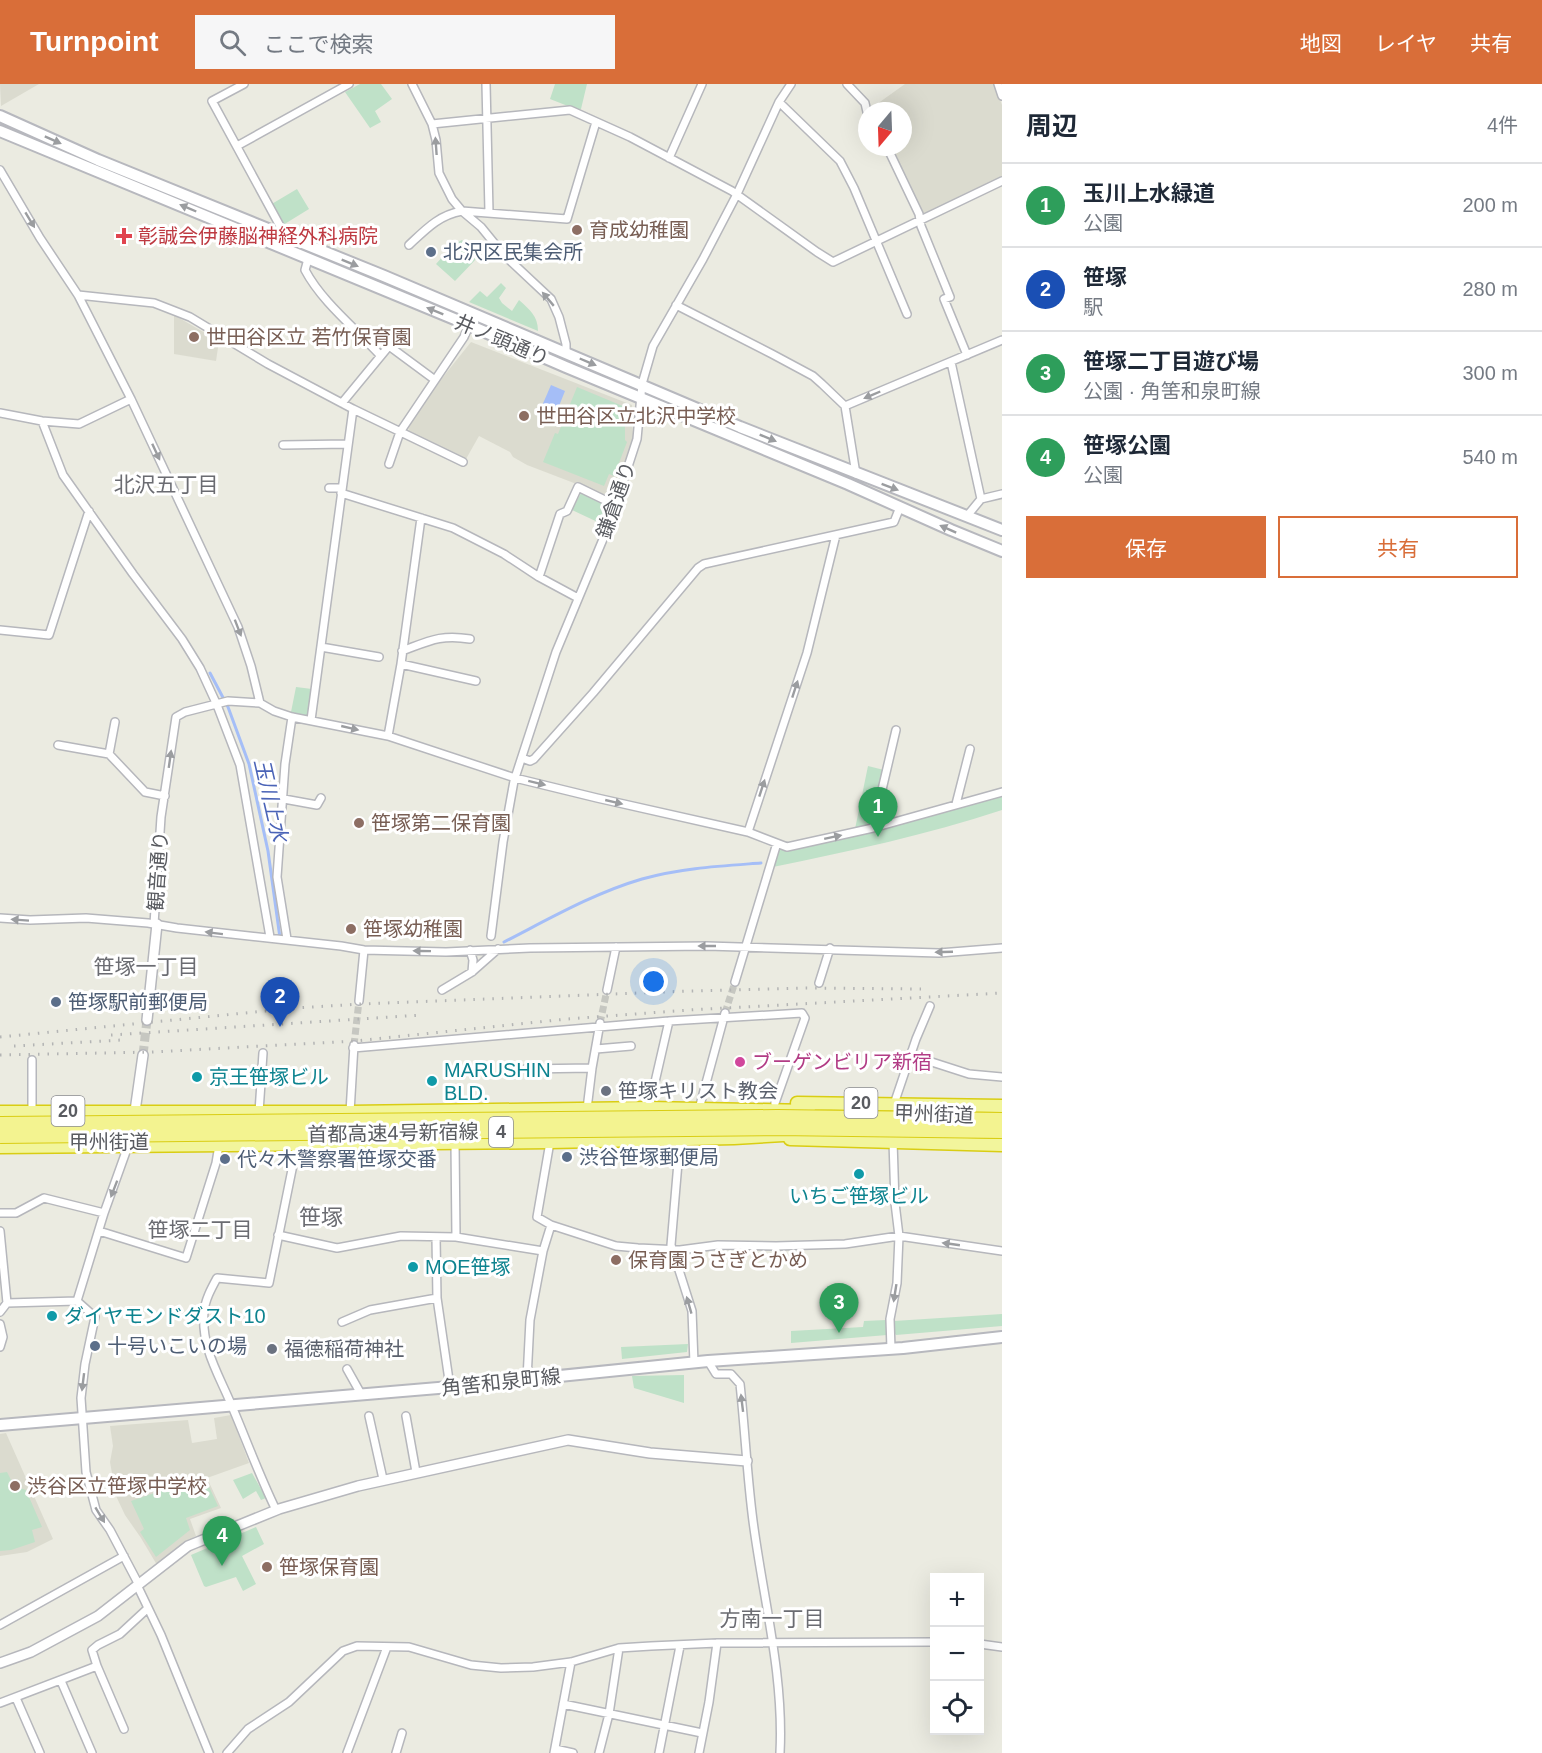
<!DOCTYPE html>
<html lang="ja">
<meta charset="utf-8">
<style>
:root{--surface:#fff;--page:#f6f6f7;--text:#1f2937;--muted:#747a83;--line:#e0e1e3;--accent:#d96e39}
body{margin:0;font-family:Arial,"Noto Sans JP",sans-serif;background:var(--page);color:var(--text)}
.controls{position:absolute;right:18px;bottom:18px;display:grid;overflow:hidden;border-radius:0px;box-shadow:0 6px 24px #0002}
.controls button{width:54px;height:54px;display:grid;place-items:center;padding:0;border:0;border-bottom:2px solid var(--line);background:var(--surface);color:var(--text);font:30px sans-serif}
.compass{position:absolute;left:858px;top:18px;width:54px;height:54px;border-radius:50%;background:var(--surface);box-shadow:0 6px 24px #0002;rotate:199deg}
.you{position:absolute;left:654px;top:898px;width:21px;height:21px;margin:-15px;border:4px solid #fff;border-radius:50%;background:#1a73e8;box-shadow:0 0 0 9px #1a73e833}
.badge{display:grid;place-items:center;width:39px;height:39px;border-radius:50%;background:var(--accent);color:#fff;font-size:20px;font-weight:700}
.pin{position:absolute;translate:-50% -50px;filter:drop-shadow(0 2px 3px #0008)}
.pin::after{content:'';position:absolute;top:32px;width:21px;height:18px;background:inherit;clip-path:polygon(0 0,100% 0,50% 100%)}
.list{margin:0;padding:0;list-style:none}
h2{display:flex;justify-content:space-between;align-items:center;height:78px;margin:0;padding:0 24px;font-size:26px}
h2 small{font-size:20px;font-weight:400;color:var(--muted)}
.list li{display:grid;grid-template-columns:39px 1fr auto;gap:18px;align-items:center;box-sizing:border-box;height:84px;padding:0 24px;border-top:2px solid var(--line)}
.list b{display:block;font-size:22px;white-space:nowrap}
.list p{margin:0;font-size:20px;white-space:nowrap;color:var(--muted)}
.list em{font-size:20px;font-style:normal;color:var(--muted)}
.actions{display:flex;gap:12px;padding:18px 24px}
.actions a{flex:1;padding:14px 0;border:2px solid var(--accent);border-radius:0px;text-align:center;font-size:21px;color:var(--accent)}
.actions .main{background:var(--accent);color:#fff}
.icon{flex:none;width:33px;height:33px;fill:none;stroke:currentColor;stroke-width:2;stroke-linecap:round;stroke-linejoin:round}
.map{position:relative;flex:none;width:1002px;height:1669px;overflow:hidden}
header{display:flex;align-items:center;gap:36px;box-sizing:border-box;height:84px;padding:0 30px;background:var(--accent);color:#fff}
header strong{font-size:28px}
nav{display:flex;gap:33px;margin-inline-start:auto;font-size:21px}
.search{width:420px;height:54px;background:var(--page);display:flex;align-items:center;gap:15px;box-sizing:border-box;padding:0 21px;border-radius:0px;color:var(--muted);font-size:22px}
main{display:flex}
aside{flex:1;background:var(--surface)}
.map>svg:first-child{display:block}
</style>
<header>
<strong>Turnpoint</strong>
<div class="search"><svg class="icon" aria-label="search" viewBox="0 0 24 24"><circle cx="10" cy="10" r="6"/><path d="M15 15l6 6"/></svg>ここで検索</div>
<nav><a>地図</a><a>レイヤ</a><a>共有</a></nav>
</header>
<main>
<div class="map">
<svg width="1002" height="1669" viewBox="0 0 1002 1669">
<rect width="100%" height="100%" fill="#ebebe1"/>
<path fill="#dbdbcf" d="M 0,0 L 39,0 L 1,22 Z
M 905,0 L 994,0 L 1002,21 L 1002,94 L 926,131 L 922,130 L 890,63 L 903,63 L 903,27 L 871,27 L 870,25 Z
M 174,231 L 219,257 L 216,277 L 174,270 Z
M 471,258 L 632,321 L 633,354 L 613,414 L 527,381 L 513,373 L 510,368 L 479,352 L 466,375 L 409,347 L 408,343 L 439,298 Z
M 231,1331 L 249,1379 L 207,1394 L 221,1424 L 190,1435 L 196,1452 L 186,1458 L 157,1481 L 141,1454 L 125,1431 L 116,1412 L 110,1378 L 113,1362 L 110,1342 L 188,1336 L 192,1359 L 217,1355 L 214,1334 Z
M 6,1349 L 53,1455 L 27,1468 L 0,1472 L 0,1350 Z"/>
<path fill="#bfe1c8" d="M 360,0 L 381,0 L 392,15 L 375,27 L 381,38 L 370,44 L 345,8 Z
M 555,0 L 587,0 L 581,25 L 578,26 L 550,15 Z
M 297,105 L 309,125 L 283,141 L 270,121 Z
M 462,156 L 477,174 L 455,197 L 436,180 L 454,160 Z
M 501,199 L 506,204 L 499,214 L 502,219 L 512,227 L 519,216 C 530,226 538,232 538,247 L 469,218 L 480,207 L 487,213 Z
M 577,303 L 625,323 L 625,356 L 627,358 L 614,392 L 609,390 L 604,402 L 543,378 L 555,349 L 558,350 Z
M 581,409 L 610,424 L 604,441 L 572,426 Z
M 296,603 L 312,605 L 308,632 L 291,628 Z
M 868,682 L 884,686 L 873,741 L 855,745 Z
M 1002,711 L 1002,726 C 926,751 851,767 773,783 L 778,766 L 820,760 Z
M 1002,1230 L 1002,1242 L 896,1251 L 893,1247 L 894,1237 Z
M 886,1236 L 887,1251 L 791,1259 L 791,1247 L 863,1243 L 864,1237 Z
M 688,1260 L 687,1268 L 622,1275 L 621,1263 Z
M 684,1291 L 684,1319 L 634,1304 L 632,1292 Z
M 7,1388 L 14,1402 L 26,1406 L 42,1443 L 32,1446 L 35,1458 L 11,1466 L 0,1467 L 0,1389 Z
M 252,1389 L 266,1414 L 261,1416 L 256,1407 L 243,1415 L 233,1396 Z
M 204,1392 L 218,1422 L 186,1434 L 190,1446 L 156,1473 L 140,1448 L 144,1445 L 131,1417 Z
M 256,1443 L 264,1460 L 242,1472 L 256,1500 L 243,1507 L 236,1493 L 206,1503 L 204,1502 L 191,1471 Z"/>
<path fill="#a5bef7" d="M 551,301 L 565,307 L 553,337 L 538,331 Z"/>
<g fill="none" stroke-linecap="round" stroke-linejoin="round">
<path stroke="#a5bef7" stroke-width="3" d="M 210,589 L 228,623 L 249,680 L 268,767 L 280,854
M 504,858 C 549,835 594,809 642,795 C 681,784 721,782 761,779"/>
<path stroke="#c6c7c1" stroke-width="7" stroke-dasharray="7 3.5" stroke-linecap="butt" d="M 725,929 L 735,898
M 600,939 L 607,906
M 354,961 L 359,917"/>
<path stroke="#c6c7c1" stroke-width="9" stroke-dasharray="9 4.5" stroke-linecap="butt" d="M 143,971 L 147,936"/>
<g stroke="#b6b7bc" stroke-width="10">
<path id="minor" d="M 244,0 L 212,17 L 280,142 L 278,149
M 412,0 L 432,40 L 436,56 L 439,89 L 452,115 L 462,127 L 481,143 L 503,170 L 551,215 L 559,233 L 566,260 L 566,269
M 486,0 L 489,128
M 847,0 L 865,19 L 867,28
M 998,0 L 1002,12
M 779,18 L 840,77 L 854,104 L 907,230
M 432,40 L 570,26 L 630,53 L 732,107 L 817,168 L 833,178 L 1002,97
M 237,62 L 349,0
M 887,63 L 919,130 L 921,142 L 950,213 L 944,215 L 967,271
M 669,74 L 702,0
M 0,86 L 40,154 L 78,211 L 131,315 L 238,543 L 251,582 L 260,619
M 409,161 C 426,145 439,131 462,127 L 567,135 L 596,38
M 308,175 L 305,186 C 322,218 355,244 380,271
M 78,211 L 154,219 L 190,233 L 268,280 L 353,325 L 463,378
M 676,221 L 772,270 L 813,292 L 822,300 L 845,322 L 856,390
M 951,278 L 981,415
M 342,319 L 389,262 L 435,296
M 845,322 L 1002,256
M 0,329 L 42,337 L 79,340 L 131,315
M 42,337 L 63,391 L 133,490 L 182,555 L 200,584 L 217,621 L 240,681 L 270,853
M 283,361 L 347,360
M 389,380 L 400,348 L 464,253 L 469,241
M 329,404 L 342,404
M 341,409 L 453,444 L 504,470 L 539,493 L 578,514
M 967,432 L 981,415 L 1002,410
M 539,493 L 560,430 L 567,427 L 578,403 L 615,421
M 0,546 L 49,551 L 89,427
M 321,563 L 379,573
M 402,567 C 429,557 441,550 470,555
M 401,580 L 476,597
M 311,636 L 353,325
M 388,652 L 401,580 L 421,434
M 58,661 L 109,670 L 145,708 L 165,712
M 109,670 L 115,638
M 522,674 L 530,677 L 534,675 L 593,609 L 698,484 L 704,480 L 894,438 L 900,423
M 284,715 L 317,721 L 321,714
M 956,720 L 970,665
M 873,744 L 896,646
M 748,748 L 807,569 L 836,451
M 0,834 L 30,836 L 86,834 L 148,839 L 177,844 L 341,862 L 364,866 L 446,868 L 530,864 L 707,862 L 939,869 L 1002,864
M 154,840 L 161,733 L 176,633 L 185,628 L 228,617 L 260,619 L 274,627 L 292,633 L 388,652 L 515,694 L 597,714 L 748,748 L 787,763 L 873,744 L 1002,708
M 491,852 L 503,758 L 514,697 L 556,568 L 606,448 L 623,398 L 637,355 L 642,300 L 653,262 L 703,175 L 737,110 L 779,18 L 791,0
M 287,855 L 277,793 L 285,680 L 292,633
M 470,866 L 473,876 L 472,888
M 735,898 L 777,759
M 819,899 L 830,864
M 442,906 L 472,888 L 498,865
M 607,906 L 616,863
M 359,917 L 364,866
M 353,964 L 669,937 L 802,929 L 805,934 L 775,1019
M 596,965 L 631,962
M 910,971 L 969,990 L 1002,993
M 525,985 L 592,984
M 894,1020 L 916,955 L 930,922
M 649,1024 L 669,937
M 587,1025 L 592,984 L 600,939
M 699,1025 L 725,929
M 32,1028 L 32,976
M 259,1028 L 263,969
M 350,1028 L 354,961
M 680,1055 L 671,1161 L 692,1227 L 694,1279
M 550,1058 L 537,1133 L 551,1141 L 616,1162 L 638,1164 L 680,1166 L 718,1161 L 776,1162 L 845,1160 L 899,1152 L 1002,1167
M 455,1059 L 456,1153
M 128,1062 L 104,1129 L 77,1217 L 95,1233 L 85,1280 L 81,1314 L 86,1388 L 96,1426 L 110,1446 L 139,1501
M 0,1129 L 16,1129 L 44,1114 L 104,1129
M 0,1147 L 7,1219 L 0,1228
M 99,1147 L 186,1174 L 216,1079 L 219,1061
M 278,1151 L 337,1164 L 401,1152 L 456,1153 L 543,1167
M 436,1153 L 437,1214 L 450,1303
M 7,1219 L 77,1217
M 342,1238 L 370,1226 L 437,1214
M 0,1240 L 3,1253 L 0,1263
M 891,1265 L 890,1235 L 897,1199 L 899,1152 L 895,1119 L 893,1057
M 708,1277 L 716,1290 L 731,1290 L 740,1300 C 745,1346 747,1391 753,1437 C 763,1514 784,1591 780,1669
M 347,1285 L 361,1310
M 527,1295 L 530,1236 L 543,1167 L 551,1141
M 369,1332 L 383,1395
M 406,1332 L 416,1388
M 276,1426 C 259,1391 246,1355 231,1320 C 218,1289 201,1263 204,1228 C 205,1216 211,1205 217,1194 L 269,1199 L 297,1061
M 138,1503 L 161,1551 L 209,1669
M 0,1541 L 124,1472
M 980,1560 L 1002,1563
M 97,1582 L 124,1645
M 61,1597 L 92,1669
M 16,1614 L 40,1669
M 0,1619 L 97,1582 L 92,1566 L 98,1561 L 120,1550 L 147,1525
M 563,1620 L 702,1649
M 555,1665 L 573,1669
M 227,1669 L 248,1645 L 289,1618 L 343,1567 L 357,1562 L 409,1563 L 471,1581 L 501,1584 L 533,1583 L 571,1578 L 619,1564 L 651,1562 L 717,1559 L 934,1558
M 347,1669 L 387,1563
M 396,1669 L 402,1649
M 554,1669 L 571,1578
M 599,1669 L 609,1630 L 619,1564
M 659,1669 L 680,1562
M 699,1669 L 709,1618 L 717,1559"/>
</g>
<g stroke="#b6b7bc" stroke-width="12">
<path id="tertiary" d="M 147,936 L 157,840
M 134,1034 L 143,971
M 0,1579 L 31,1568 L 98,1532 L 188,1462 L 279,1425 L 358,1402 L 568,1356 L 650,1369 L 747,1377"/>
</g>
<g stroke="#b7b8be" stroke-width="14">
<path id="secondary" d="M 0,32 L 98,76 L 384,192 L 740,343 L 1002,446
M 0,47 L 469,241 L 566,283 L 848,400 L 951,446 L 1002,467
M 0,1341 L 450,1303 L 708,1277 L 903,1264 L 1002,1253"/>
</g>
<g stroke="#d9cd13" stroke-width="15">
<path id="trunk" d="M 797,1019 L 1002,1022
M 0,1028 L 350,1028 L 649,1024 L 809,1027
M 790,1055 L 1002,1061
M 0,1063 L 550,1058 L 734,1054 L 800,1050"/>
</g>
<use href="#minor" stroke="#fff" stroke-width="7"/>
<use href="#tertiary" stroke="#fff" stroke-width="9"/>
<use href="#secondary" stroke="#fff" stroke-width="10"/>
<use href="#trunk" stroke="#f2f59c" stroke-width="12"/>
<path stroke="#b3b4b4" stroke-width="3" stroke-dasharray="1.5 8" stroke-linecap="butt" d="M 111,951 L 422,931
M 0,953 L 296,924 L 361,920 L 689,907 L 806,904 L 921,905
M 14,962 L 122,956
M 0,971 L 152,968 L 355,957 L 567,935 L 689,926 L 1002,909"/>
<g stroke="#d9cd13" stroke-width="16" stroke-linecap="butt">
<path id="motorway-bridge" d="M 0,1040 L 777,1033 L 1002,1036
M 0,1052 L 777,1044 L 1002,1047"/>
</g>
<use href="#motorway-bridge" stroke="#f3f390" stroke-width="14"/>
</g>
<defs><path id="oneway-solid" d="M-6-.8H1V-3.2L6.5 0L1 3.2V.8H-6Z" transform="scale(1.5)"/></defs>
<g fill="#9b9da0">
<use href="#oneway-solid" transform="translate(53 56) rotate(24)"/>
<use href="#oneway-solid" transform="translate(436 62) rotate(-94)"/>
<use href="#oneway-solid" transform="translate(188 124) rotate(-157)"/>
<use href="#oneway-solid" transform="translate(30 136) rotate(59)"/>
<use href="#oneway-solid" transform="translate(350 179) rotate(22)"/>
<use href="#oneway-solid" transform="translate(548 215) rotate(-130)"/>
<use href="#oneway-solid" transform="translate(435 227) rotate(-158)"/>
<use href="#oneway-solid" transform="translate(588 278) rotate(23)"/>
<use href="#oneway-solid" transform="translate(872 311) rotate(157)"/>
<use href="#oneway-solid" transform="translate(768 354) rotate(22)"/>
<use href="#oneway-solid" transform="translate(156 368) rotate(65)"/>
<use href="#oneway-solid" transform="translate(890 403) rotate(21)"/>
<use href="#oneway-solid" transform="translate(948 445) rotate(-156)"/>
<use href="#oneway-solid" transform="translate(238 544) rotate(69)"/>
<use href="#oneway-solid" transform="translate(795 605) rotate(-72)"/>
<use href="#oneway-solid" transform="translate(350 644) rotate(13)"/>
<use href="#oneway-solid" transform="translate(170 675) rotate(-82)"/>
<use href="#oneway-solid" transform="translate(537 699) rotate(14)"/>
<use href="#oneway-solid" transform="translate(762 704) rotate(-72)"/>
<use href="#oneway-solid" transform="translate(614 718) rotate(13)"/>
<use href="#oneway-solid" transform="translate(833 753) rotate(-12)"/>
<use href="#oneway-solid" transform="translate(20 836) rotate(-176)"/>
<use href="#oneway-solid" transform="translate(214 849) rotate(-173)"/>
<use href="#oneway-solid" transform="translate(707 862) rotate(180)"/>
<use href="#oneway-solid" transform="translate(422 867) rotate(-179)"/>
<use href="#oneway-solid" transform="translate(944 868) rotate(178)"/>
<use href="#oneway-solid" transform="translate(114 1105) rotate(111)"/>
<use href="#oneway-solid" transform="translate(951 1160) rotate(-172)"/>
<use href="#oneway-solid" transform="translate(895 1209) rotate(99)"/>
<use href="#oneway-solid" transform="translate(689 1221) rotate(-106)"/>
<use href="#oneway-solid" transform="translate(83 1298) rotate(97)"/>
<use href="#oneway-solid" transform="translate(742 1319) rotate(-97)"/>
<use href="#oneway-solid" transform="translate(100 1431) rotate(59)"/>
</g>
<g fill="#8d6e63" stroke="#fff" stroke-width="2">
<circle cx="577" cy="146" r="6"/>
<circle cx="194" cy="253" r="6"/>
<circle cx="524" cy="332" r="6"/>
<circle cx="359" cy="739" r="6"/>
<circle cx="351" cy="845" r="6"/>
<circle cx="616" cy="1176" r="6"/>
<circle cx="15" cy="1402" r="6"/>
<circle cx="267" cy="1483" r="6"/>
</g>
<path fill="#e0444e" stroke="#fff" stroke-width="2" d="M121 143h6v6h6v6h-6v6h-6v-6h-6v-6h6z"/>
<g fill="#5c6f8a" stroke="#fff" stroke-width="2">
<circle cx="431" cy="168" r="6"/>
<circle cx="56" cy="918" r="6"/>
<circle cx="567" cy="1073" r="6"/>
<circle cx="225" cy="1075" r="6"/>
<circle cx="95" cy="1262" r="6"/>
</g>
<circle fill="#d1479c" stroke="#fff" stroke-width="2" cx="740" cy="978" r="6"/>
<g fill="#0f9aa8" stroke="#fff" stroke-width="2">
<circle cx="197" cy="993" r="6"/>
<circle cx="432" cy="997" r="6"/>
<circle cx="859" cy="1090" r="6"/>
<circle cx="413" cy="1183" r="6"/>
<circle cx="52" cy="1232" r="6"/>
</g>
<g fill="#6b7280" stroke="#fff" stroke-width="2">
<circle cx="606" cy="1007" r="6"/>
<circle cx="272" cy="1265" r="6"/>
</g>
<g text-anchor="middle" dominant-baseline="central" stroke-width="6" stroke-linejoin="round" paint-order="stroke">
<g fill="#fff" stroke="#8b8c90" stroke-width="1.5">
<rect x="844.5" y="1004" width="33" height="30" rx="4.5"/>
<rect x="51.5" y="1012" width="33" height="30" rx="4.5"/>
<rect x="489" y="1033" width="24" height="30" rx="4.5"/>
</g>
<g font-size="18" font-weight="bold" fill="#595b60">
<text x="861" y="1019">20</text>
<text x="68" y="1027">20</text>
<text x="501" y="1048">4</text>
</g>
<g font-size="20" fill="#785e54" stroke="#fff" text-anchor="start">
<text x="589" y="146">育成幼稚園</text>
<text x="206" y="253">世田谷区立 若竹保育園</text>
<text x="536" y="332">世田谷区立北沢中学校</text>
<text x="371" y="739">笹塚第二保育園</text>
<text x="363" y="845">笹塚幼稚園</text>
<text x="628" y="1176">保育園うさぎとかめ</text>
<text x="27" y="1402">渋谷区立笹塚中学校</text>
<text x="279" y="1483">笹塚保育園</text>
</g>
<g font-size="20" fill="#be3a42" stroke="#fff" text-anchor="start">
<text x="138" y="152">彰誠会伊藤脳神経外科病院</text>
</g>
<g font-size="20" fill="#4e5e75" stroke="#fff" text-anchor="start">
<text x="443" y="168">北沢区民集会所</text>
<text x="68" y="918">笹塚駅前郵便局</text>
<text x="579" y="1073">渋谷笹塚郵便局</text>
<text x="237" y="1075">代々木警察署笹塚交番</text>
<text x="107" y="1262">十号いこいの場</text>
</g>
<g font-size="20" fill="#595b60" stroke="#fff">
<text transform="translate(502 256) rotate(23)">井ノ頭通り</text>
<text transform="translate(616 416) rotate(-71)">鎌倉通り</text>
<text transform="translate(158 787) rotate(-86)">観音通り</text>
<text transform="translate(934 1030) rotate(2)">甲州街道</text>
<text transform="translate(393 1049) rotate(-1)">首都高速4号新宿線</text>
<text x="109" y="1058">甲州街道</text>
<text transform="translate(501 1298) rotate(-6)">角筈和泉町線</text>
</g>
<g font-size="20" fill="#b23c85" stroke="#fff" text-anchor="start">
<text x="752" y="978">ブーゲンビリア新宿</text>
</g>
<g font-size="20" fill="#0d838f" stroke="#fff" text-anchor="start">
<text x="444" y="986">MARUSHIN<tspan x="444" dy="23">BLD.</tspan></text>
<text x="209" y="993">京王笹塚ビル</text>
<text x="859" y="1112" text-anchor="middle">いちご笹塚ビル</text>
<text x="425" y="1183">MOE笹塚</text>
<text x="64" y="1232">ダイヤモンドダスト10</text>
</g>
<g font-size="20" fill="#5b616d" stroke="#fff" text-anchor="start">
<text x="618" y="1007">笹塚キリスト教会</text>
<text x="284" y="1265">福徳稲荷神社</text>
</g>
<g font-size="21" fill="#6b6c72" stroke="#fff">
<text x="166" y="400">北沢五丁目</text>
<text x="146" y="882">笹塚一丁目</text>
<text x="200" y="1145">笹塚二丁目</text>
<text x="772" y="1534">方南一丁目</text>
</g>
<g font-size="21" font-style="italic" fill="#4b64b7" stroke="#fff">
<text transform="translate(271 716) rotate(77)">玉川上水</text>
</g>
<g font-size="22" fill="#6b6c72" stroke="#fff">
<text x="321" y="1133">笹塚</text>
</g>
</g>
</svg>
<div class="controls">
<button>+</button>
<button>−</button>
<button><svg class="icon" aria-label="locate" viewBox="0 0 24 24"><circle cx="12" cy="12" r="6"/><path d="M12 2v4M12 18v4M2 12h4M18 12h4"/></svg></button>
</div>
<svg class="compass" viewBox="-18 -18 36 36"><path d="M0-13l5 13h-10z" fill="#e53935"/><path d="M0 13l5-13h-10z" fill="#747a83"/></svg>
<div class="you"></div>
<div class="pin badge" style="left:878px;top:753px;background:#2e9e5b">1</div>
<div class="pin badge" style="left:280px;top:943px;background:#1a4fb4">2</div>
<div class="pin badge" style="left:839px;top:1249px;background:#2e9e5b">3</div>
<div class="pin badge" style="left:222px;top:1482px;background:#2e9e5b">4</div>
</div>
<aside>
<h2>周辺<small>4件</small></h2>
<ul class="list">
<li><span class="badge" style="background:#2e9e5b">1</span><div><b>玉川上水緑道</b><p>公園</p></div><em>200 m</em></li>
<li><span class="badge" style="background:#1a4fb4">2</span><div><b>笹塚</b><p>駅</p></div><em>280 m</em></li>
<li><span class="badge" style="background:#2e9e5b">3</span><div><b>笹塚二丁目遊び場</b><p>公園 · 角筈和泉町線</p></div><em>300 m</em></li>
<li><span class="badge" style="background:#2e9e5b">4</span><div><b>笹塚公園</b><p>公園</p></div><em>540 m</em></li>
</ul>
<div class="actions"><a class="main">保存</a><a>共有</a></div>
</aside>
</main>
